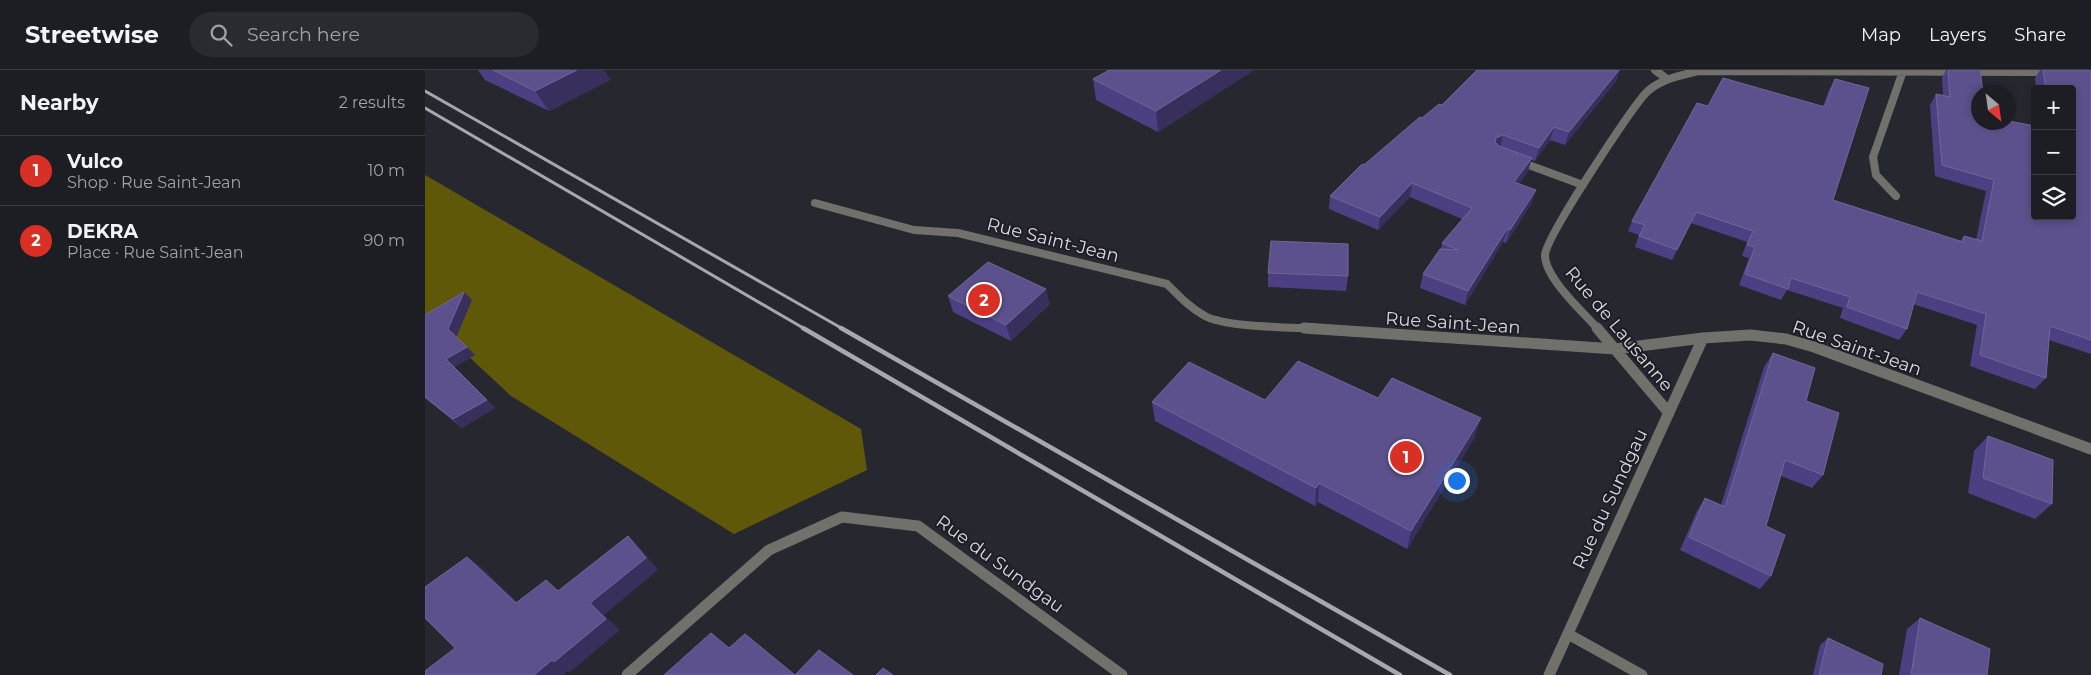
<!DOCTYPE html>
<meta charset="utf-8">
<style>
:root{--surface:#1d1d24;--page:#2a2a31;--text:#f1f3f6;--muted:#a0a2a6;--line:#3b3b41;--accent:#d93025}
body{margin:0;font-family:Montserrat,sans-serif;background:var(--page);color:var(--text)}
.controls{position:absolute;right:15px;top:15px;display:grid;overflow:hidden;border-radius:5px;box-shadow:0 2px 8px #0003}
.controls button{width:45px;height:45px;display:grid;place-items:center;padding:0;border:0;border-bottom:1px solid var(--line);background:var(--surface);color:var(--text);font:25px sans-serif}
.compass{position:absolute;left:1546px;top:15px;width:45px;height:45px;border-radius:50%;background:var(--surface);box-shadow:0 2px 8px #0003;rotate:151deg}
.you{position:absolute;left:1031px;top:410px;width:18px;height:18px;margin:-12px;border:4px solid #fff;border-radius:50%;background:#1a73e8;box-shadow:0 0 0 8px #1a73e833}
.badge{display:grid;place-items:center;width:32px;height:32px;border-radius:50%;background:var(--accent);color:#fff;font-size:16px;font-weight:700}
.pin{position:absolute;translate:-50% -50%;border:2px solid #fff;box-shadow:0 1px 5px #0006}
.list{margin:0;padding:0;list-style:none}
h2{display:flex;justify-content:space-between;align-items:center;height:65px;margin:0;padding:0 20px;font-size:21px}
h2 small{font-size:16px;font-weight:400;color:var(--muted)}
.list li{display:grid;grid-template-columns:32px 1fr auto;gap:15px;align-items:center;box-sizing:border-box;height:70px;padding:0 20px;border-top:1px solid var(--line)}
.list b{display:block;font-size:19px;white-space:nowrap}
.list p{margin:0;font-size:16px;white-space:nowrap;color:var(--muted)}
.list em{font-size:16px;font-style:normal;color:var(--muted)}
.icon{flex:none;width:28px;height:28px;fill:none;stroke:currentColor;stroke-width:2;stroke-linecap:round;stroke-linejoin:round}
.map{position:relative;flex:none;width:1666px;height:605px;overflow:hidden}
header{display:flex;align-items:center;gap:30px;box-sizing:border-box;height:70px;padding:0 25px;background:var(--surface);border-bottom:1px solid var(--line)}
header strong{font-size:24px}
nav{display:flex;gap:28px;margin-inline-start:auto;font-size:18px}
.search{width:350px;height:45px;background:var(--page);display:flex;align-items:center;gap:12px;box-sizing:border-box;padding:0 18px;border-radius:28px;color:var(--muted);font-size:19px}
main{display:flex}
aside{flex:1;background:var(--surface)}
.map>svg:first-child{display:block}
</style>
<header>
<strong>Streetwise</strong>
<div class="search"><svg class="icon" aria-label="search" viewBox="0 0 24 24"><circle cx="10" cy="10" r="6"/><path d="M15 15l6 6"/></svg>Search here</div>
<nav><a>Map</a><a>Layers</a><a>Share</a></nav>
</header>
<main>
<aside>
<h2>Nearby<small>2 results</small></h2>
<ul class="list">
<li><span class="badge">1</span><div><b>Vulco</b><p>Shop · Rue Saint-Jean</p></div><em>10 m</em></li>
<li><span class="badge">2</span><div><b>DEKRA</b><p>Place · Rue Saint-Jean</p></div><em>90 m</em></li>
</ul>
</aside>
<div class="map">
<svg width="1666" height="605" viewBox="0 0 1666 605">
<rect width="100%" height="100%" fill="#272730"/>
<path fill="#5f5808" d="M 0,105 L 436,359 L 442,400 L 309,464 L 86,326 L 0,246 Z"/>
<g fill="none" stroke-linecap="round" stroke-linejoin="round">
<path stroke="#71716c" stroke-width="8" d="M 1230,0 L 1242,9"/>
<path stroke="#71716c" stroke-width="8" d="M 1093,91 L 1158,115
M 1471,126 L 1451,105 L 1448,87 L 1478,1
M 390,133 L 489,160 L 533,163 L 742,214 C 754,226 765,238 780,246 C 802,258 870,257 898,259
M 1173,259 C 1158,242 1121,209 1120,186 C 1119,169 1204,43 1219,25 C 1233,9 1255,6 1274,1 L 1628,2"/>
<path stroke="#71716c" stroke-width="11" d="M 879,258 L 1190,279 L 1278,268 L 1325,265 L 1361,269 L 1389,277 L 1666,379
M 1172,258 L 1244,343
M 1143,564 L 1217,605
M 202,605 L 344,480 L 417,447 L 493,456 L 697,605
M 1124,605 L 1278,268"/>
<path stroke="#a7a7ae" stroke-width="3" d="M 0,21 L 418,259
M 0,38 L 380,259"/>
<path stroke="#a7a7ae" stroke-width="4.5" d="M 378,258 L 975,605
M 416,258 L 1025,605"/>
</g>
<path fill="#4d4082" d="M 53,0 L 179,0 L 185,10 L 124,41 L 60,10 Z
M 829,0 L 733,62 L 671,30 L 668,9 Z
M 1062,0 L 1195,0 L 1191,11 L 1140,75 L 1125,70 L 1110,91 L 1106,90 L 1103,101 L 1094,114 L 1107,133 L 1081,173 L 1078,172 L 1040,235 L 995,218 L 998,204 L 1016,179 L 1017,173 L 1037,149 L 985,127 L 953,160 L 904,139 L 905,126 L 940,94 L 997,48 L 1017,35 Z
M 1521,0 L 1555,0 L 1554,52 L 1610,146 L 1647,19 L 1611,19 L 1610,8 L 1615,0 L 1666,0 L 1666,284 L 1624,270 L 1621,308 L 1610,319 L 1545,296 L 1552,255 L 1488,234 L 1482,259 L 1474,270 L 1415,248 L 1418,238 L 1362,220 L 1356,230 L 1314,215 L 1324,188 L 1317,186 L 1322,172 L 1266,153 L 1247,190 L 1210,177 L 1214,165 L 1203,161 L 1207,151 L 1283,36 L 1398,36 L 1404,20 L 1410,9 L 1408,130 L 1535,171 L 1539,166 L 1551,170 L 1561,121 L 1510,106 L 1505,35 L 1511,24 L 1518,25 L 1517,8 Z
M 843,203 L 923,206 L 921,221 L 843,217 Z
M 39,222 L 47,230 L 31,267 L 50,285 L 29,297 L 70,338 L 37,358 L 0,328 L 0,245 Z
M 523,226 L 625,234 L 586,271 L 528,242 Z
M 1348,283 L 1381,331 L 1398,405 L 1387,418 L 1356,406 L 1341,456 L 1346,506 L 1335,519 L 1255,480 L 1272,441 L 1280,428 L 1296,435 L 1339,297 Z
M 953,328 L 1050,367 L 982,479 L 893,432 L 890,436 L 730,351 L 727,332 Z
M 1563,366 L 1627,434 L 1610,449 L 1543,423 L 1549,381 Z
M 1495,548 L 1562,605 L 1474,605 L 1482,559 Z
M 1403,568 L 1456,605 L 1388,605 L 1395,575 Z"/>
<path fill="#382f5d" d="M 152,0 L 179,0 L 185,10 L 124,41 L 110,21 Z
M 796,0 L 829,0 L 733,62 L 731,41 Z
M 1194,0 L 1195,0 L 1191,11 L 1140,75 L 1144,62 Z
M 1129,57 L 1125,70 L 1110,91 L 1114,78 Z
M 1078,65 L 1075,78 L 1068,82 L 1071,68 Z
M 1107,88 L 1103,101 L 1086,126 L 1089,112 Z
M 987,113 L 985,127 L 953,160 L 955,147 Z
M 1111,120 L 1107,133 L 1081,173 L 1085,160 Z
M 1271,142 L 1266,153 L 1247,190 Z
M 1082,159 L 1078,172 L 1040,235 L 1043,221 Z
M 621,219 L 625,234 L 586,271 L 581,255 Z
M 39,222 L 47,230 L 31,268 L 23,259 Z
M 42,277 L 50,285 L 29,297 L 21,289 Z
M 62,330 L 70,338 L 37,358 L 28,349 Z
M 1056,348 L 1050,367 L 982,479 L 986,461 Z
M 894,413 L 893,432 L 890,436 L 891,418 Z
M 203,466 L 216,479 L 233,500 L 179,545 L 195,560 L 144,603 L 143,601 L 138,605 L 109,605 L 165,533 Z
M 42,487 L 58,499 L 106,545 L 91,533 Z"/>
<path fill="#5c518c" stroke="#706699" d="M 68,0 L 152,0 L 110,21 Z
M 684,0 L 796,0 L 731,41 L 668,9 Z
M 1052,0 L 1057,0 L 1061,1 L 1062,0 L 1194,0 L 1144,62 L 1129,57 L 1114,78 L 1078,65 L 1071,68 L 1070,72 L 1074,76 L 1107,88 L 1089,112 L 1111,120 L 1085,160 L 1082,159 L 1043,221 L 998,204 L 1015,179 L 1034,180 L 1017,173 L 1047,138 L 987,113 L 955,147 L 905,126 L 936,95 L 940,94 L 995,47 L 997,48 L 1014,34 L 1017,35 Z
M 1523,0 L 1555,0 L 1558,22 L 1554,22 L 1554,52 L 1584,52 L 1584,51 L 1610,56 L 1610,146 L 1647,146 L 1647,19 L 1621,19 L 1618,0 L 1666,0 L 1666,270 L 1625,256 L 1621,308 L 1555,285 L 1561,244 L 1492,222 L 1482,259 L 1422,237 L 1425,227 L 1366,208 L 1363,219 L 1320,204 L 1330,177 L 1322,175 L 1328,161 L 1271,142 L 1252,180 L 1214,166 L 1220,155 L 1207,151 L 1272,33 L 1283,36 L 1298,8 L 1400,37 L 1410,9 L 1444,18 L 1408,130 L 1538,172 L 1539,166 L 1557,171 L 1569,110 L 1517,95 L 1511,24 L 1525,27 Z
M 846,171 L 923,174 L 923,206 L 843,203 Z
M 563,192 L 621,219 L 581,255 L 523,226 Z
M 39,222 L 23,259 L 42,277 L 21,289 L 62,330 L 28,349 L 0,327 L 0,245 Z
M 1348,283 L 1390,298 L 1381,331 L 1414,343 L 1398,405 L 1360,390 L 1341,456 L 1360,465 L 1346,506 L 1264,467 L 1280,428 L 1300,437 Z
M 873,291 L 953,328 L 967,308 L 1056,348 L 986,461 L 894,413 L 891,418 L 727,332 L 764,292 L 840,330 Z
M 1563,366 L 1628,390 L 1627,434 L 1558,408 Z
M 203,466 L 221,488 L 165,533 L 181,549 L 129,592 L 127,590 L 109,605 L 0,605 L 0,601 L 30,578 L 0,548 L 0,517 L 42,487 L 91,533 L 121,510 L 133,521 Z
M 1495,548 L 1565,579 L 1562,605 L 1486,605 Z
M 286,563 L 304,578 L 320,564 L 370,605 L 394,580 L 428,605 L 239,605 Z
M 1403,568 L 1458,594 L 1456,605 L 1394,605 Z
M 458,598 L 468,605 L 451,605 Z"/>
<g text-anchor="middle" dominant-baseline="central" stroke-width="4" stroke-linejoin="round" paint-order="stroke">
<g font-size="18" fill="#d8d8de" stroke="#1e1d26">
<text transform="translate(628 170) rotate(14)">Rue Saint-Jean</text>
<text transform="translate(1028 253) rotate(4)">Rue Saint-Jean</text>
<text transform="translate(1194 259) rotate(50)">Rue de Lausanne</text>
<text transform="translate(1432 278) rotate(19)">Rue Saint-Jean</text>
<text transform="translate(1185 429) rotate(-65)">Rue du Sundgau</text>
<text transform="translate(575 494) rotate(36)">Rue du Sundgau</text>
</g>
</g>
</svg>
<div class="controls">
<button>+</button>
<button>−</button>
<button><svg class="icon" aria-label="layers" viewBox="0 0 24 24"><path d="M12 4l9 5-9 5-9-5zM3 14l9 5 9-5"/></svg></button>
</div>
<svg class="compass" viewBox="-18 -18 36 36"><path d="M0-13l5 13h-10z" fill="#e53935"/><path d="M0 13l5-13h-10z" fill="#a0a2a6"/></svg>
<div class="you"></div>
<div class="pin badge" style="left:981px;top:387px">1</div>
<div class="pin badge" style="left:559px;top:230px">2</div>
</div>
</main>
